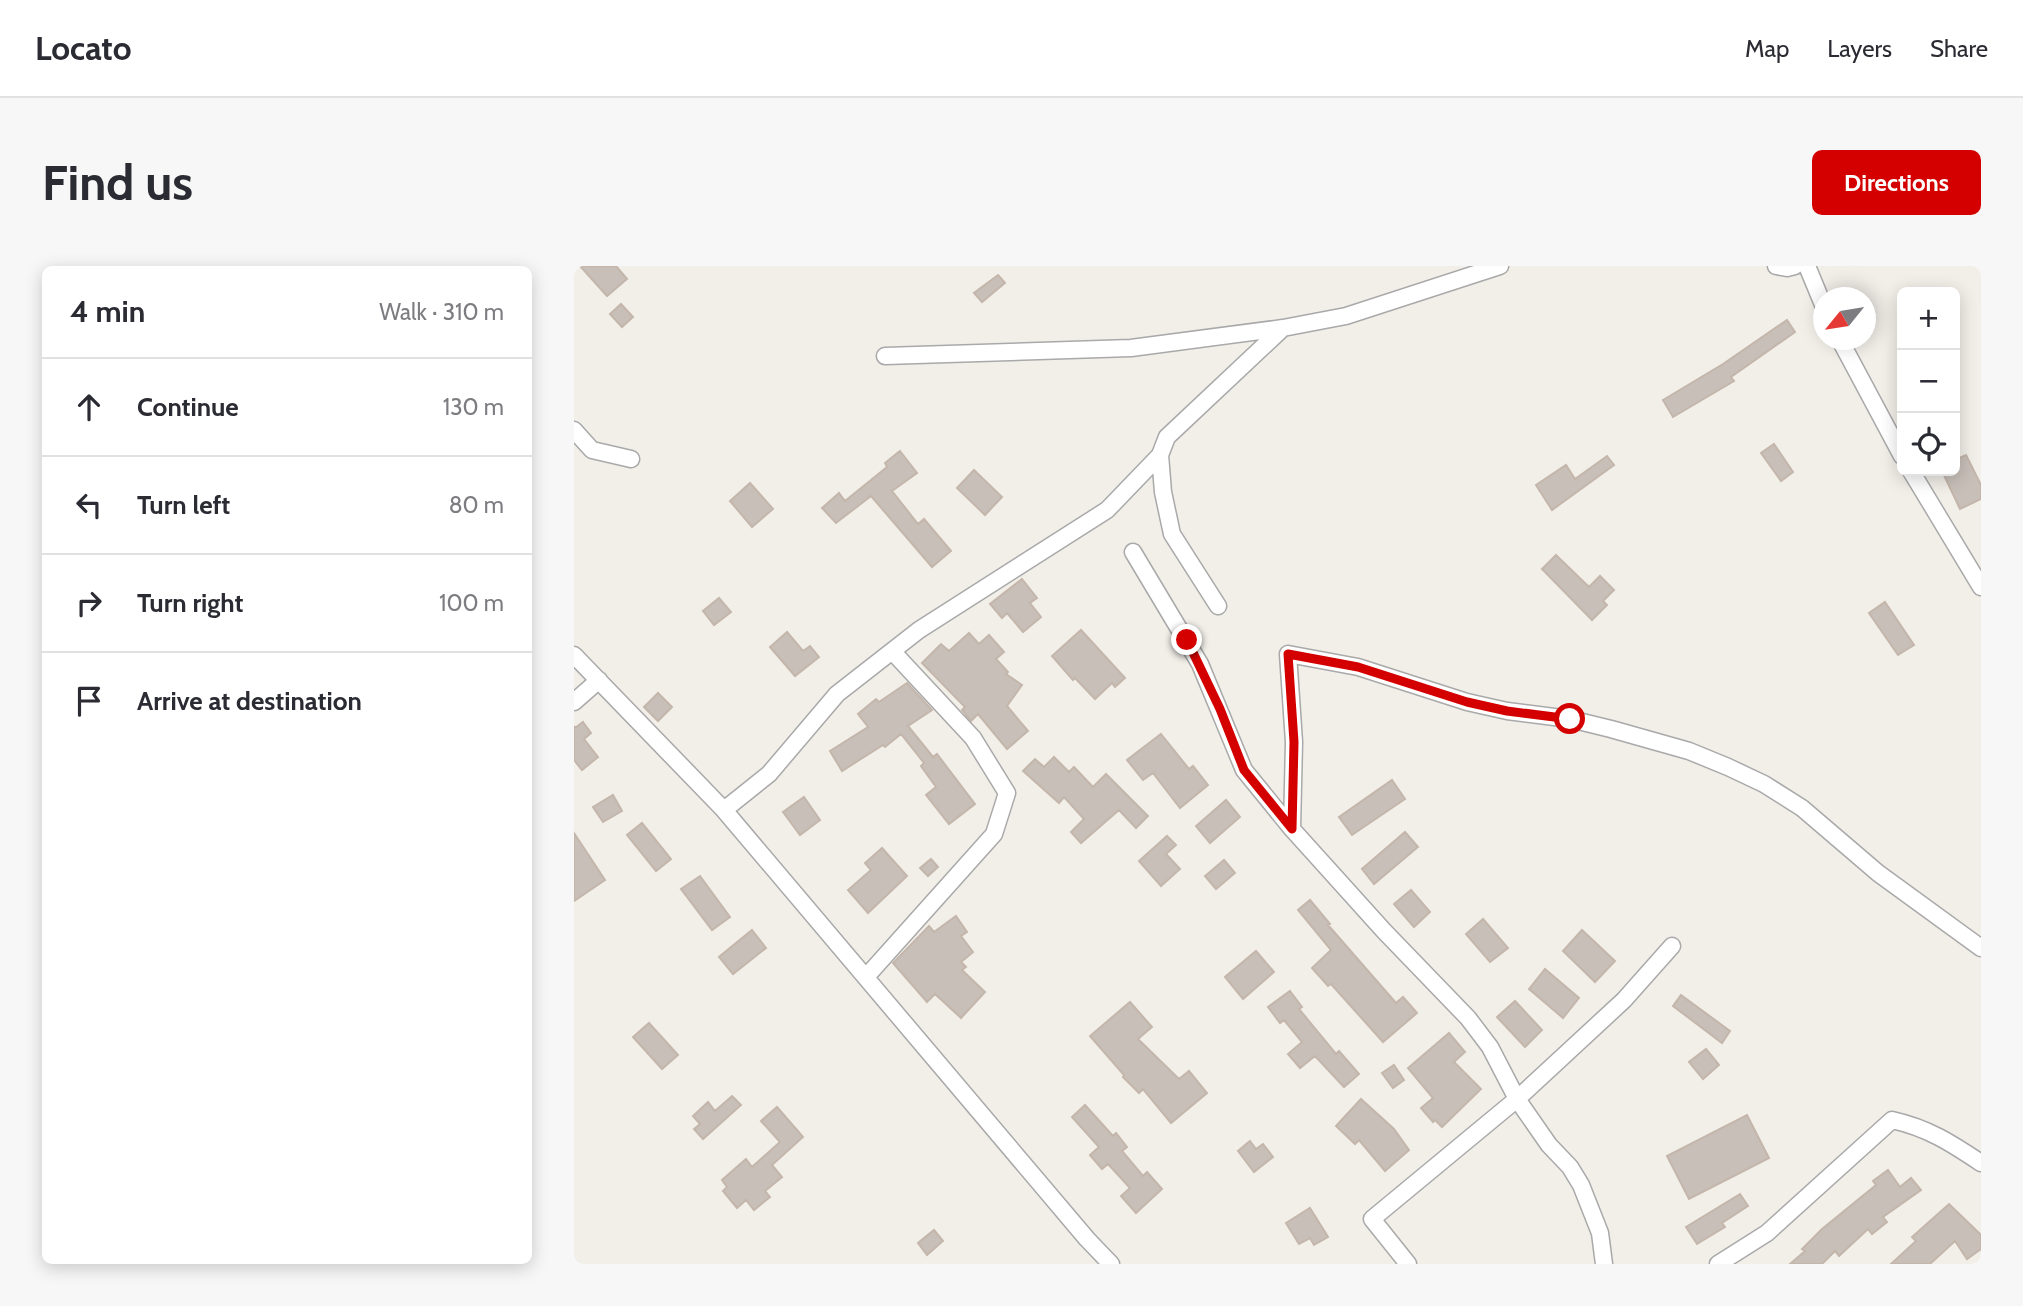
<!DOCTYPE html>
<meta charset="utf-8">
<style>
:root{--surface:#fff;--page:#f7f7f7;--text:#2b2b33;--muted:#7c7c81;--line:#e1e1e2;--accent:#d40000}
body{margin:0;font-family:Cabin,sans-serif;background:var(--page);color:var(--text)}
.controls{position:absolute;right:21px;top:21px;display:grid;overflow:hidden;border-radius:10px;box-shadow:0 4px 18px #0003}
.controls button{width:63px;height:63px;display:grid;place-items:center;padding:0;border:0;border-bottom:2px solid var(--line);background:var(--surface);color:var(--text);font:35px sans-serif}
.compass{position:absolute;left:1239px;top:21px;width:63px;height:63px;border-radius:50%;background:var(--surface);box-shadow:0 4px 18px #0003;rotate:240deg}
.stop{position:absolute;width:21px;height:21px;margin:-16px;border:5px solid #d40000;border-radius:50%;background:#fff}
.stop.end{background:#d40000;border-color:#fff;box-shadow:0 2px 7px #0008}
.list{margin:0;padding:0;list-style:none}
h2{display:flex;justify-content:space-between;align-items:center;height:91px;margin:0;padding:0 28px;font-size:30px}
h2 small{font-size:23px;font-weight:400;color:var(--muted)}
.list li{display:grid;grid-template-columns:46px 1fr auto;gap:21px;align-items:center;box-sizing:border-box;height:98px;padding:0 28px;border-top:2px solid var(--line)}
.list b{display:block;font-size:26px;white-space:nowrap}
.list em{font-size:23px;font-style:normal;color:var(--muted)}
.icon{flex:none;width:38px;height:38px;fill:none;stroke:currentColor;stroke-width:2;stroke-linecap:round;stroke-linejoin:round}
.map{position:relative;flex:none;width:1407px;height:998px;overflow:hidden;border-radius:10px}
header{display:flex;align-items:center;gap:42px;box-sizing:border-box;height:98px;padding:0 35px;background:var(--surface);border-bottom:2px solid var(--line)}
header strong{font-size:33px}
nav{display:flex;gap:38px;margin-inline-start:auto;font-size:24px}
.intro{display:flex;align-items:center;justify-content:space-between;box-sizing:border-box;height:168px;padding:0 42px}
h1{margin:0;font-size:49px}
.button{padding:18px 32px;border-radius:10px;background:var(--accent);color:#fff;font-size:24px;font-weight:700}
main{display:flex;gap:42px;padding:0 42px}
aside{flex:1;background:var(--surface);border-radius:10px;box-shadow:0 4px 18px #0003}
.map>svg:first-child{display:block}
</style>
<header>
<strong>Locato</strong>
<nav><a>Map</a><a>Layers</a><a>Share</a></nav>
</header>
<div class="intro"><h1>Find us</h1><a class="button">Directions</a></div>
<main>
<aside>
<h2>4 min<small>Walk · 310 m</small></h2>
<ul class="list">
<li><svg class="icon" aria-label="ahead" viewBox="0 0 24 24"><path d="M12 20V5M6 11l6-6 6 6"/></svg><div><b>Continue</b></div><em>130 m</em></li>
<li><svg class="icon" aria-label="left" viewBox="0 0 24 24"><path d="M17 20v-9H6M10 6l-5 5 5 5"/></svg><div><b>Turn left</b></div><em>80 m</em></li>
<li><svg class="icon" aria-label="right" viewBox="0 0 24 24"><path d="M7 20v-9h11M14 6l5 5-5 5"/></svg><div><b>Turn right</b></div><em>100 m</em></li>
<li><svg class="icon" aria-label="arrive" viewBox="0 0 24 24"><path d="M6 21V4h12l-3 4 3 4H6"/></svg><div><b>Arrive at destination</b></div></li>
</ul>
</aside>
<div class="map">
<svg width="1407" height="998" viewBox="0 0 1407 998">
<rect width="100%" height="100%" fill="#f2efe9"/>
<path fill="#c7bfb8" stroke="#c4b6ab" stroke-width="2" d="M 6,0 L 42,0 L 53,13 L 33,30 Z
M 424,9 L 431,17 L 408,36 L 400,27 Z
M 47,38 L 59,51 L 48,61 L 36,48 Z
M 1213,54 L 1221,66 L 1157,111 L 1160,115 L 1099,151 L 1089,134 L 1149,98 Z
M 1200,178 L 1219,206 L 1207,215 L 1187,187 Z
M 326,185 L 343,207 L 318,225 L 344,258 L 350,253 L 377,285 L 358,301 L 297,230 L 262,257 L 248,242 L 265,227 L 271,235 L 313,201 L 311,197 Z
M 1392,189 L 1407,219 L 1407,233 L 1386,243 L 1368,205 L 1381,205 L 1381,194 Z
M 1033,190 L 1040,199 L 978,244 L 962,219 L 992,199 L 1001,213 Z
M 400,204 L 428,231 L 411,249 L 383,222 Z
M 176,217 L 199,243 L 178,261 L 156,235 Z
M 982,289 L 1015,321 L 1026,310 L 1040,324 L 1029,335 L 1033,339 L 1018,354 L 968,303 Z
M 448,313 L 463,332 L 456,337 L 467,351 L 449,366 L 433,347 L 428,352 L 416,338 Z
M 145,332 L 157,346 L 140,359 L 129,345 Z
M 1311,336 L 1340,379 L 1324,389 L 1295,347 Z
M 507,364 L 551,412 L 541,421 L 538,417 L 521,433 L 501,412 L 499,414 L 478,390 Z
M 213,366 L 229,385 L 236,380 L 245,391 L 221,410 L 196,381 Z
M 395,367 L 405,378 L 415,369 L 430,386 L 422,393 L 434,406 L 432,408 L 448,419 L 433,440 L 454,465 L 433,483 L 404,448 L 397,455 L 388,444 L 391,441 L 348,397 L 367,378 L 375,385 Z
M 333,417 L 358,444 L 334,460 L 359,491 L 363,488 L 401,538 L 375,558 L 352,529 L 362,521 L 347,500 L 350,497 L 327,468 L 311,481 L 309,479 L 268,505 L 256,485 L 294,461 L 284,448 L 302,433 L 305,436 Z
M 84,427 L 98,441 L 84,455 L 70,441 Z
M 9,456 L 17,467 L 10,473 L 24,491 L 8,504 L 0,494 L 0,460 L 1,462 Z
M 587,468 L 615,503 L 619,500 L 634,519 L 606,542 L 579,507 L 569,514 L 553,494 Z
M 480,491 L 495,506 L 500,501 L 519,521 L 532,508 L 574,550 L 562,562 L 545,544 L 507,577 L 497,566 L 510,553 L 490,531 L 485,537 L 449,505 L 461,493 L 470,501 Z
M 818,514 L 831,533 L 778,569 L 765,551 Z
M 39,529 L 48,545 L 29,556 L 19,541 Z
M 230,531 L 246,554 L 226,569 L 209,546 Z
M 652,534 L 666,551 L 636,577 L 622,560 Z
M 68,557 L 97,593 L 82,605 L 53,569 Z
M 831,566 L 844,581 L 800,618 L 788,603 Z
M 0,567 L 31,614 L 0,635 Z
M 593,570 L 602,579 L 592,588 L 606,603 L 587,620 L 565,595 Z
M 308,582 L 333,610 L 294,647 L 274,624 L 297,604 L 291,597 Z
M 357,593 L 364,601 L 354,610 L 346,602 Z
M 650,594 L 661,607 L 642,623 L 631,610 Z
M 126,610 L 156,651 L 138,664 L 107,623 Z
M 837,624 L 856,646 L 840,661 L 820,638 Z
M 736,634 L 756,658 L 754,659 L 822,737 L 829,731 L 843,747 L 809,776 L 757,718 L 754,720 L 738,702 L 757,684 L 724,644 Z
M 382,650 L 393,666 L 387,670 L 399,686 L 387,696 L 392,701 L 388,704 L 411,726 L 387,752 L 361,728 L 353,736 L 319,697 L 355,660 L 360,666 Z
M 909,653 L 934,682 L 916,696 L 892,668 Z
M 178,664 L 192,682 L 159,708 L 145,691 Z
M 1008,664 L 1041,695 L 1021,716 L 989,685 Z
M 682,685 L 700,706 L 669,733 L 651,711 Z
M 971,703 L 1005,732 L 989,752 L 955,723 Z
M 716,725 L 728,741 L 725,743 L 762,788 L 765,785 L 785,808 L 770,821 L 741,790 L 726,802 L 714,788 L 728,776 L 710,754 L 706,757 L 694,741 Z
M 1107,729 L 1156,765 L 1148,777 L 1099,740 Z
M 941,735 L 968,764 L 951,781 L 923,751 Z
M 556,736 L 578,761 L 564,773 L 605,813 L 615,805 L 633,827 L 597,857 L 569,823 L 565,827 L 549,811 L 550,809 L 516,770 Z
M 75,757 L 104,789 L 88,803 L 59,771 Z
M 875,767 L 891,786 L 880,796 L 907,823 L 868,861 L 861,854 L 859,856 L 847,842 L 859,832 L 834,802 Z
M 1132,783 L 1145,799 L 1129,813 L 1115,796 Z
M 820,799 L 830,814 L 819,822 L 808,807 Z
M 158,830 L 167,839 L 129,873 L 120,863 L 126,858 L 119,850 L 134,836 L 141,845 Z
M 787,833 L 820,863 L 835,884 L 811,905 L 785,874 L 781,878 L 762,860 Z
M 511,839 L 539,870 L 542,867 L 553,881 L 548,885 L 569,910 L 573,906 L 588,923 L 562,947 L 547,930 L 556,922 L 534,898 L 528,903 L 516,889 L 525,881 L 498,851 Z
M 203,841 L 229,871 L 198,899 L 208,911 L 191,925 L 196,931 L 180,944 L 172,934 L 163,942 L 149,925 L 153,921 L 148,914 L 172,893 L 178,901 L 206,876 L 187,855 Z
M 1173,849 L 1195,892 L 1115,933 L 1093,890 Z
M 676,875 L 682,883 L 689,878 L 699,891 L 680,906 L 664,885 Z
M 1314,904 L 1326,921 L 1337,912 L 1347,924 L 1309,951 L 1313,956 L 1298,968 L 1294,963 L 1265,990 L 1261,985 L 1248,998 L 1216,998 L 1231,985 L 1228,983 L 1248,963 L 1302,919 L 1299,915 Z
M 1166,928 L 1174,940 L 1148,957 L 1151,961 L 1123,978 L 1112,961 Z
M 1375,938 L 1407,969 L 1407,983 L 1393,993 L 1381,975 L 1356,998 L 1317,998 L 1342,975 L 1338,971 Z
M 736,942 L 754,971 L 740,979 L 736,972 L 725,978 L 712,957 Z
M 360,964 L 369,975 L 353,989 L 344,977 Z"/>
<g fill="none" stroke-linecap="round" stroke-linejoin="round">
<g stroke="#a9a9a9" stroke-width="19">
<path id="minor" d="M 1202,0 L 1213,2 L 1221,0
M 1233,0 L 1250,41
M 1266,74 L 1328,190
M 311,90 L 557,82 L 709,62 L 772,50 L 926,0
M 0,164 L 18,184 L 57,193
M 1337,205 L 1407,321
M 559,286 L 626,398 L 670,504 L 718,563
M 644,340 L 598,268 L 589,226 L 586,189 L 593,171 L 709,62
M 0,389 L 150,544 L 513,973 L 537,998
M 0,436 L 25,414
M 150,544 L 195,508 L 263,428 L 345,364 L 533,244 L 586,189
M 292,711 L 420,568 L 433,527 L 399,472 L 318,385
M 834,998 L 798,953 L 943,833 L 1050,734 L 1098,680
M 1030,998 L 1026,967 L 1007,919 L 996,901 L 975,879 L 943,833 L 916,781 L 894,752 L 810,665 L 718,563 L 720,476 L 714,388 L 784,401 L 893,436 L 933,445 L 996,453 L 1037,463 L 1115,485 L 1154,501 L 1190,518 L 1228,542 L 1304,607 L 1407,682
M 1144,998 L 1193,967 L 1318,854 C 1354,862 1377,877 1407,897"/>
</g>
<use href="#minor" stroke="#fff" stroke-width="16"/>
</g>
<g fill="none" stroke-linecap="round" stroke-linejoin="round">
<path stroke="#d40000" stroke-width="9" d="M 613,374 L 646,443 L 670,504 L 718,563 L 720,476 L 714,388 L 784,401 L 893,436 L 933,445 L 996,453"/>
</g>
</svg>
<div class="controls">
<button>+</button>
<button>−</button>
<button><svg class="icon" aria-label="locate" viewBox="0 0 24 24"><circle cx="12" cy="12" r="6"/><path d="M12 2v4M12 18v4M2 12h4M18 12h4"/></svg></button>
</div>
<svg class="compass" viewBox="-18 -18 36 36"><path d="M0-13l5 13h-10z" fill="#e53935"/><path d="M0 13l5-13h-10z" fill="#7c7c81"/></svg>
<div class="stop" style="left:996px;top:453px"></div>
<div class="stop end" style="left:613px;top:374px"></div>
</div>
</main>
